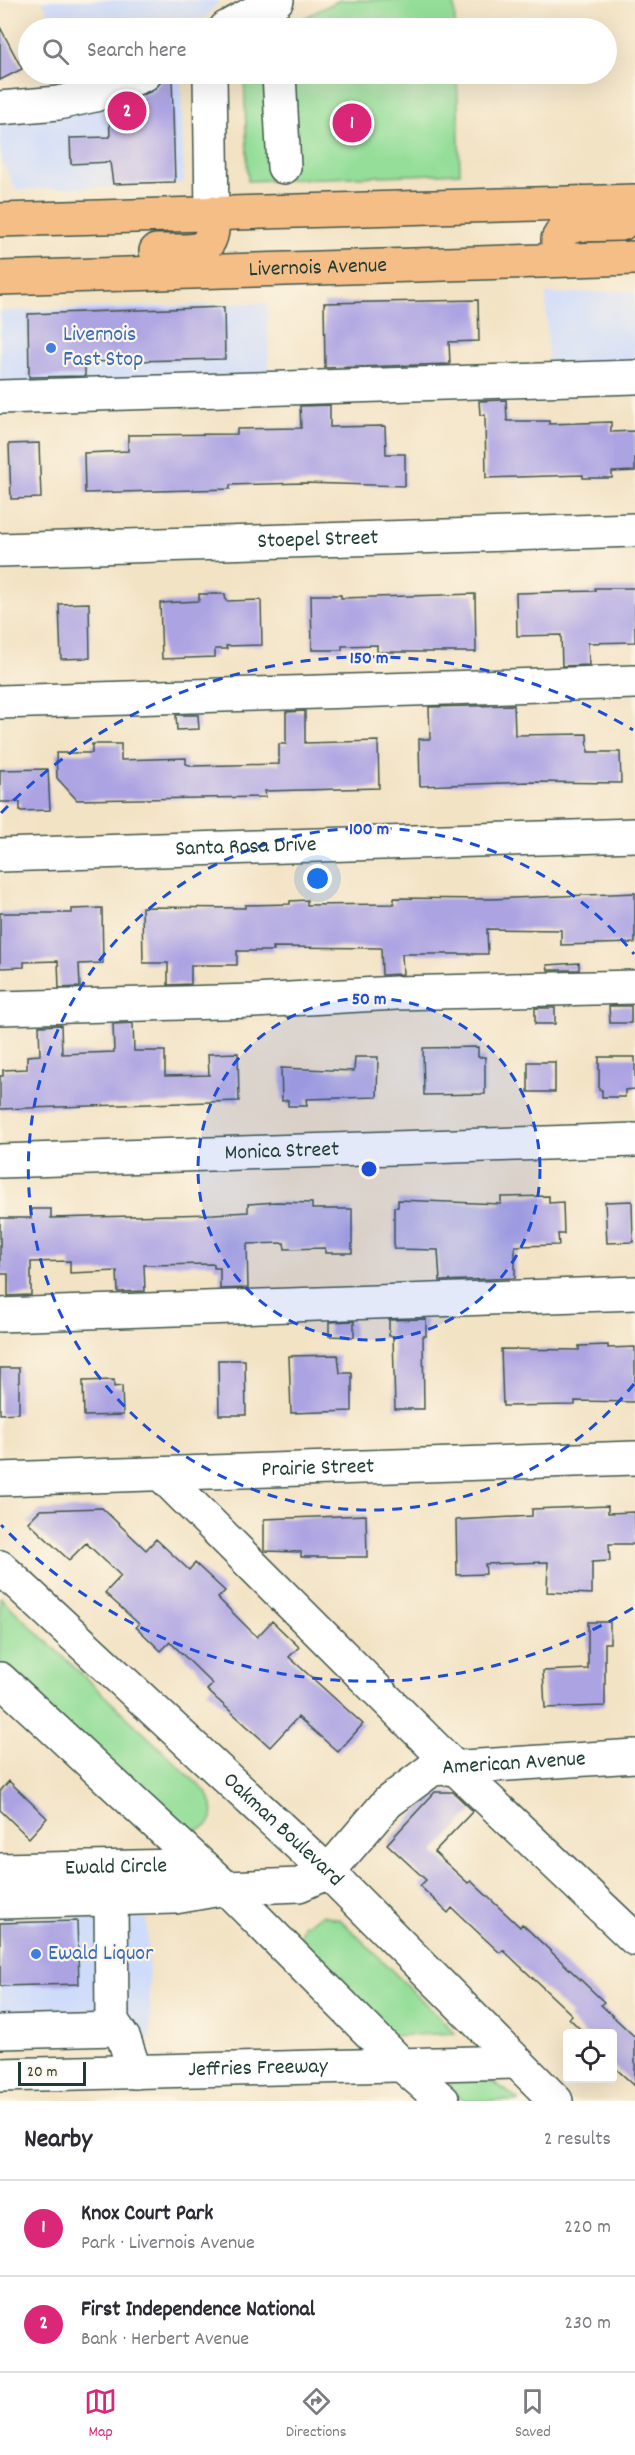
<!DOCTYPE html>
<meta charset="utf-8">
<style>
:root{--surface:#fff;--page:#f2f2f3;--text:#2b2b33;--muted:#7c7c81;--line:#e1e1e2;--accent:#db2777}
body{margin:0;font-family:Dekko,sans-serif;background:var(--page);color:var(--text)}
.controls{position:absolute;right:18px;bottom:18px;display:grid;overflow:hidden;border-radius:6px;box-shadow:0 6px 24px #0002}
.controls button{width:54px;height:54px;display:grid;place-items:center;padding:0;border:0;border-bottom:2px solid var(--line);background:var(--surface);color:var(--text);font:30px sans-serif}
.scale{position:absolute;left:18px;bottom:15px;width:68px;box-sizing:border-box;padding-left:6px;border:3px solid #1f3d34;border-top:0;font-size:16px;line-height:21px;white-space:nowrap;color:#1f3d34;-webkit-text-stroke:4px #fcf5e5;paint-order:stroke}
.you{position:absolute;left:318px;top:879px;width:21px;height:21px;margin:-15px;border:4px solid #fff;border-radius:50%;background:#1a73e8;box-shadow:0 0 0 9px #1a73e833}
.badge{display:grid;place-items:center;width:39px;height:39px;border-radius:50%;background:var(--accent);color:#fff;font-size:20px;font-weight:700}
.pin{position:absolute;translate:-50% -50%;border:3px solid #fff;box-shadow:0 2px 6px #0006}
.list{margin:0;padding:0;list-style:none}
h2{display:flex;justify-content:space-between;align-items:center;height:78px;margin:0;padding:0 24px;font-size:26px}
h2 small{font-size:20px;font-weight:400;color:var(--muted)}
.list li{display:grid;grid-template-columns:39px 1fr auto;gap:18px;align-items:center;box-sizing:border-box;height:96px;padding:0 24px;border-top:2px solid var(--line)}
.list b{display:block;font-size:22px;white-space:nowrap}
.list p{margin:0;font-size:20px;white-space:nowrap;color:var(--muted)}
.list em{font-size:20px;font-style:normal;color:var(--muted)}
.icon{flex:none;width:33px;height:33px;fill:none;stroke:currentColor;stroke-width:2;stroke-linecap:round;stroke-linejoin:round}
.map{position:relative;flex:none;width:635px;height:2101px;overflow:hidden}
.search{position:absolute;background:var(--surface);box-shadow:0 6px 24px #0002;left:18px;right:18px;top:18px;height:66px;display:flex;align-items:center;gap:15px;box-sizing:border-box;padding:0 21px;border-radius:33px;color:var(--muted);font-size:22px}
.sheet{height:270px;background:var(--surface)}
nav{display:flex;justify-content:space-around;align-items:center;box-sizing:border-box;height:84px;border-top:2px solid var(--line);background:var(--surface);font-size:16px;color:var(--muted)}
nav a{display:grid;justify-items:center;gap:3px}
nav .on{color:var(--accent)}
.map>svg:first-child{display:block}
</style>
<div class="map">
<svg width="635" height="2101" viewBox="0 0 635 2101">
<rect width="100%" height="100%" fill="#fcf5e5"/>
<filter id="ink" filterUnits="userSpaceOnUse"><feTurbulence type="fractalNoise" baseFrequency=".0167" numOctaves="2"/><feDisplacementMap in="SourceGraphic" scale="12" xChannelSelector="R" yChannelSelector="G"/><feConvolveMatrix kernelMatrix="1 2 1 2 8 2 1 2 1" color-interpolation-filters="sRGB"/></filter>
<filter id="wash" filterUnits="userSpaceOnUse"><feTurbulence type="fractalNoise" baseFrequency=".008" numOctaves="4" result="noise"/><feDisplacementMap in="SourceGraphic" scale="24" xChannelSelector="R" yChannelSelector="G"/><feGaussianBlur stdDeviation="1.35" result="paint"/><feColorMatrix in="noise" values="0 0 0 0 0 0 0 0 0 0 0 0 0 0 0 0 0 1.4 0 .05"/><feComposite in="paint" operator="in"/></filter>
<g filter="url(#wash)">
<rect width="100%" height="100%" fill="#f3e3c5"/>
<path fill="#cedbfa" d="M 42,0 L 220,0 L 196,28 L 56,28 Z
M 78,74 L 181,74 L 184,183 L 16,190 L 0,158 L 0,121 L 60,115 L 81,80 Z
M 635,291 L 635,366 L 548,368 L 546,294 Z
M 267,303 L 269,379 L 0,387 L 0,311 Z
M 147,1916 L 151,2041 L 127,2023 L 0,2025 L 0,1919 Z"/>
<path fill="#94de99" stroke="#5a8e66" stroke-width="1.5" d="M 340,0 L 454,0 L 455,28 L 284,28 Z
M 244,74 L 457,74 L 460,173 L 248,181 Z
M 0,1597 L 206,1792 C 213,1801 217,1820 205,1827 C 198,1832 185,1832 177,1833 L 0,1664 Z
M 322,1915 L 339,1919 L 352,1931 L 455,2033 L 391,2036 L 299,1942 L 303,1925 Z
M 454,2079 C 487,2079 494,2079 519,2101 L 464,2101 L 451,2089 L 450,2082 Z"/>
<g id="blocks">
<path fill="#aca3e3" d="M 0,27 L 22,69 L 0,80 Z
M 172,76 L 175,182 L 113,184 L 110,162 L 71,164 L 70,138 L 110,137 L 109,109 L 152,91 L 162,81 Z
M 478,300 L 479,341 L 449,342 L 450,364 L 325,368 L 324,303 Z
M 224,307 L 225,359 L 85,362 L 85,376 L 29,377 L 28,314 Z
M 506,400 L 507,421 L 549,421 L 549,424 L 611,422 L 611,432 L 635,431 L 635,471 L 612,472 L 612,478 L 583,478 L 583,475 L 486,478 L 485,415 L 480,415 L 479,401 Z
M 330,405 L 330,427 L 385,426 L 386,454 L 405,454 L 405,486 L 304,483 L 230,485 L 230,489 L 85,493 L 84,453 L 128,451 L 128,435 L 237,434 L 237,429 L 301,428 L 300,406 Z
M 39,443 L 41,498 L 11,499 L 9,444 Z
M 595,588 L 635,588 L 635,642 L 588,643 L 589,665 L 562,666 L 561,635 L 517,636 L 516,593 L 595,591 Z
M 199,594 L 225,594 L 226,601 L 261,600 L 262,645 L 226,646 L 227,649 L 215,649 L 215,657 L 162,659 L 160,603 L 199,601 Z
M 475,594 L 476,652 L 377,652 L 377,645 L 342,646 L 342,650 L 312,650 L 311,595 L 341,595 L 341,598 Z
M 89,603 L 90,658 L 61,659 L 59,604 Z
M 514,705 L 515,735 L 587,734 L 588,752 L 620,752 L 621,783 L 528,782 L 420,786 L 419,739 L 430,739 L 429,707 Z
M 305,711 L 305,743 L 378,741 L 379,788 L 265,791 L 266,797 L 77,800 L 57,778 L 56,753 L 92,753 L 92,744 L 121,744 L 121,760 L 186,758 L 186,764 L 193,766 L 279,764 L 279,744 L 286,744 L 286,712 Z
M 176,715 L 198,715 L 199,729 L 177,730 Z
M 48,769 L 50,810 L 20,811 L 20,802 L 0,802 L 0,770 Z
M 635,893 L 635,943 L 561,945 L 561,930 L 487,929 L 488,954 L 402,954 L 403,974 L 382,975 L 381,948 L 273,947 L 274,951 L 237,951 L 237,965 L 191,965 L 191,984 L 168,985 L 168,963 L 143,963 L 142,907 L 245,908 L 245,905 L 290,904 L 290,901 L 307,900 L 307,905 L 394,904 L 394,898 L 491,899 Z
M 102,908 L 103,963 L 79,964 L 80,987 L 59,988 L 58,961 L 24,962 L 24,967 L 0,968 L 0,913 L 72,913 L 72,909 Z
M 579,963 L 579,970 L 548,970 L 547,965 Z
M 609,1006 L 631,1006 L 631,1023 L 610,1023 Z
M 535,1008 L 555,1008 L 555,1024 L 535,1024 Z
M 133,1023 L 134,1051 L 165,1051 L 165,1076 L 209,1075 L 208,1054 L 238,1053 L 239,1101 L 0,1109 L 0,1076 L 3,1076 L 3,1070 L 27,1069 L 27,1056 L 40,1055 L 39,1026 L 61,1025 L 62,1054 L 114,1052 L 113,1024 Z
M 478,1047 L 478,1057 L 485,1057 L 485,1094 L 424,1095 L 423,1048 Z
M 355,1057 L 378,1057 L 377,1097 L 306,1099 L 307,1106 L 288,1106 L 288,1100 L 282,1101 L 281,1068 L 354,1071 Z
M 599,1057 L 635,1057 L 635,1089 L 625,1090 L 625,1097 L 602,1097 L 602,1090 L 599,1090 Z
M 528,1062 L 555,1062 L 555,1092 L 528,1092 Z
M 549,1196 L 549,1203 L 563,1202 L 564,1234 L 558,1234 L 559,1245 L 515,1246 L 515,1278 L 440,1281 L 438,1250 L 394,1249 L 394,1207 L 398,1207 L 398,1200 L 501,1204 L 501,1197 Z
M 632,1201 L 633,1242 L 607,1243 L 605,1202 Z
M 276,1202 L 312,1203 L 312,1209 L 352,1209 L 352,1253 L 325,1253 L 325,1248 L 285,1249 L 284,1243 L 247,1244 L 248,1288 L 220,1289 L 220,1268 L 214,1268 L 214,1264 L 144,1265 L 145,1291 L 118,1292 L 117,1271 L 70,1273 L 70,1261 L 31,1262 L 31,1295 L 8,1296 L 8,1274 L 0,1274 L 0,1218 L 31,1218 L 31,1209 L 51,1209 L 51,1218 L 213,1214 L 248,1212 L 248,1204 Z
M 426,1319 L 426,1336 L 423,1336 L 424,1409 L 395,1409 L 393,1336 L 389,1336 L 389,1320 Z
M 354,1321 L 354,1337 L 329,1336 L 329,1322 Z
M 608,1345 L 608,1348 L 635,1347 L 635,1402 L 575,1401 L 575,1405 L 503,1406 L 501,1349 L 579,1350 L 579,1346 Z
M 338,1355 L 340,1373 L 352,1373 L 352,1411 L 291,1413 L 289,1356 Z
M 218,1360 L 245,1360 L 246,1415 L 219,1415 Z
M 0,1368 L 19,1368 L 19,1413 L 0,1414 Z
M 114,1380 L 114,1387 L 122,1386 L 123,1415 L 84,1416 L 83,1381 Z
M 608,1506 L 608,1513 L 635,1512 L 635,1544 L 609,1544 L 610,1561 L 592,1562 L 592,1594 L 547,1592 L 548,1562 L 485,1564 L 486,1574 L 457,1575 L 456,1520 L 532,1516 L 532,1509 Z
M 102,1508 L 146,1550 L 156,1539 L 189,1570 L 195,1563 L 225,1591 L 218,1598 L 257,1637 L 272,1621 L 299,1647 L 289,1657 L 363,1724 L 338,1752 L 298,1717 L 270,1747 L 207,1690 L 213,1684 L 170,1642 L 161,1651 L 136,1627 L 139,1624 L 105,1593 L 121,1576 L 86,1543 L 69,1560 L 28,1522 L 40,1510 Z
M 366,1515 L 367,1557 L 301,1557 L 301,1552 L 264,1551 L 264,1519 Z
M 588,1622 L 610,1622 L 610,1643 L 605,1643 L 605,1706 L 545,1708 L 543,1671 L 588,1669 Z
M 9,1781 L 47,1818 L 29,1838 L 0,1810 L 0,1791 Z
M 435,1792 L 453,1792 L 473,1811 L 434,1852 L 468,1883 L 471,1881 L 520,1927 L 522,1924 L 604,2002 L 601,2005 L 635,2037 L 635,2086 L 612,2065 L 612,2034 L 585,2034 L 569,2018 L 572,2015 L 503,1950 L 500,1953 L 452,1908 L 448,1913 L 420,1886 L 426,1880 L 387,1844 Z
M 77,1921 L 79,1984 L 0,1986 L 0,1923 Z"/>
</g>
</g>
<g filter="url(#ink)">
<use href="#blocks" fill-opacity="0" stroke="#3f564a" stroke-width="1.5"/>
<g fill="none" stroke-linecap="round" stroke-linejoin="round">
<g stroke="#3f564a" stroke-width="36">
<g id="minor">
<path d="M 226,28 L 277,0"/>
<path d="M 210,74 L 212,213"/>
<path d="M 279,74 L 284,167"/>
<path d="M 0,108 L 58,103 L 95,95 L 145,74"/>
<path d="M 0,397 L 635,377"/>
<path id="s1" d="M 0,550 L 635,530"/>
<path d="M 0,702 L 635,682"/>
<path id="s2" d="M 0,855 L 635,835"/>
<path d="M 0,1008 L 254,1001 L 396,993 L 635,987"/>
<path id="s3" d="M 0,1161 L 635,1140"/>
<path d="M 0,1315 L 635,1293"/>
<path d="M 161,1474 L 454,1767 L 635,1939"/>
<path id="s4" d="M 0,1479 L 635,1458"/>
<path id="s5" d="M 0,1567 L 328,1872 L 556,2101"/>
<path d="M 0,1679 L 226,1888 L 403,2066 L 443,2101"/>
<path id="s6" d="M 0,1870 L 178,1866 L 210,1881"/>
<path d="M 111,1898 L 112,2021 L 124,2039 L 135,2072"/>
<path id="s7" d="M 0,1902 L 175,1897 L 226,1888 L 299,1885 L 328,1872 L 388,1802 L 432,1769 L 635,1756"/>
<path d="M 0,2032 L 117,2029"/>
<path id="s8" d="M 0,2075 L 515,2062"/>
</g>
</g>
<g stroke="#3f564a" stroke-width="36">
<g id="major">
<path d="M 0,220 L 635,201"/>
<path d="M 156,251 C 191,250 217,259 212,213"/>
<path d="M 558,260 L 558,239 L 564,229 L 577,225 L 621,224"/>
<path id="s9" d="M 0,278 L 635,258"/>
</g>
</g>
<use href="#minor" stroke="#fff" stroke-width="33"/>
<use href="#major" stroke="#f6be87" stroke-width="33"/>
</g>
</g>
<circle cx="369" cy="1169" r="171" fill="#1d4ed8" fill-opacity=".12"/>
<g fill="none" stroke="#1d4ed8" stroke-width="3" stroke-dasharray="10 8">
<circle cx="369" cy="1169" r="171"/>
<path d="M634 1384A341 341 0 1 1 634 954"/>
<path d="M633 1608A512 512 0 0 1 1 1525M1 813A512 512 0 0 1 633 730"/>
</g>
<g fill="#3f7fe0" stroke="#fcf5e5" stroke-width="2">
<circle cx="51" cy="348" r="6"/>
<circle cx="36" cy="1954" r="6"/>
</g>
<g text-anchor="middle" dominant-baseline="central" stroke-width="4.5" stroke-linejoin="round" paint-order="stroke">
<g font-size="22" fill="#1f3d34" stroke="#fcf5e5">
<text stroke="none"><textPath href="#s9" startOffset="318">Livernois Avenue</textPath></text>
<text stroke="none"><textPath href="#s1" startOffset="318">Stoepel Street</textPath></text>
<text stroke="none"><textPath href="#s2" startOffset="246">Santa Rosa Drive</textPath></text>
<text stroke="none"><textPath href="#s3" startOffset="282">Monica Street</textPath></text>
<text stroke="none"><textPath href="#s4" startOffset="318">Prairie Street</textPath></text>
<text stroke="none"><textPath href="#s7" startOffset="561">American Avenue</textPath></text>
<text stroke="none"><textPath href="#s5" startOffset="386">Oakman Boulevard</textPath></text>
<text stroke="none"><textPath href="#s6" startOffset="116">Ewald Circle</textPath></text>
<text stroke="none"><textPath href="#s8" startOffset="258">Jeffries Freeway</textPath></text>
</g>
<g font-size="22" fill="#366cbe" stroke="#fcf5e5" text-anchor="start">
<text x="63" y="335">Livernois<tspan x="63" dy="25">Fast Stop</tspan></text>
<text x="48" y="1954">Ewald Liquor</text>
</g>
</g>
<circle cx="369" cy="1169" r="9" fill="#1d4ed8" stroke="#fcf5e5" stroke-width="3"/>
<g font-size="18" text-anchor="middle" font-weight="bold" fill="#1d4ed8" stroke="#fcf5e5" stroke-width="4.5" stroke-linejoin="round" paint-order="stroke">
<text x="369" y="663">150 m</text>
<text x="369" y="834">100 m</text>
<text x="369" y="1004">50 m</text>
</g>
</svg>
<div class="controls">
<button><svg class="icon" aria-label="locate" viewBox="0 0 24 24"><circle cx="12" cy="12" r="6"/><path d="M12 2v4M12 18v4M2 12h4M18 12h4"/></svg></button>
</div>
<div class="scale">20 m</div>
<div class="you"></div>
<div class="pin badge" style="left:352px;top:123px">1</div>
<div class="pin badge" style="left:127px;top:111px">2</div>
<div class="search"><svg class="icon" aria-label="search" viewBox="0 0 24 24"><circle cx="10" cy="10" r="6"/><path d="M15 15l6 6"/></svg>Search here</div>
</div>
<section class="sheet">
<h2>Nearby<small>2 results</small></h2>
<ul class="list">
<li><span class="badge">1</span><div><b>Knox Court Park</b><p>Park · Livernois Avenue</p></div><em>220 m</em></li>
<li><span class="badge">2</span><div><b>First Independence National</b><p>Bank · Herbert Avenue</p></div><em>230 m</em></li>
</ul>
</section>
<nav>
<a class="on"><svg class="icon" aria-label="map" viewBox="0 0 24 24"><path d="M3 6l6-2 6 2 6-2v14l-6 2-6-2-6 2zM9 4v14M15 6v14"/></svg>Map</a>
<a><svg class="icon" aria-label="directions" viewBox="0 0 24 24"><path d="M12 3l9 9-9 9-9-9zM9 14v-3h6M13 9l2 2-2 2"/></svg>Directions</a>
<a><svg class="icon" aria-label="saved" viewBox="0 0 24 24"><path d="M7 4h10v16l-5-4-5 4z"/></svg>Saved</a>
</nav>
